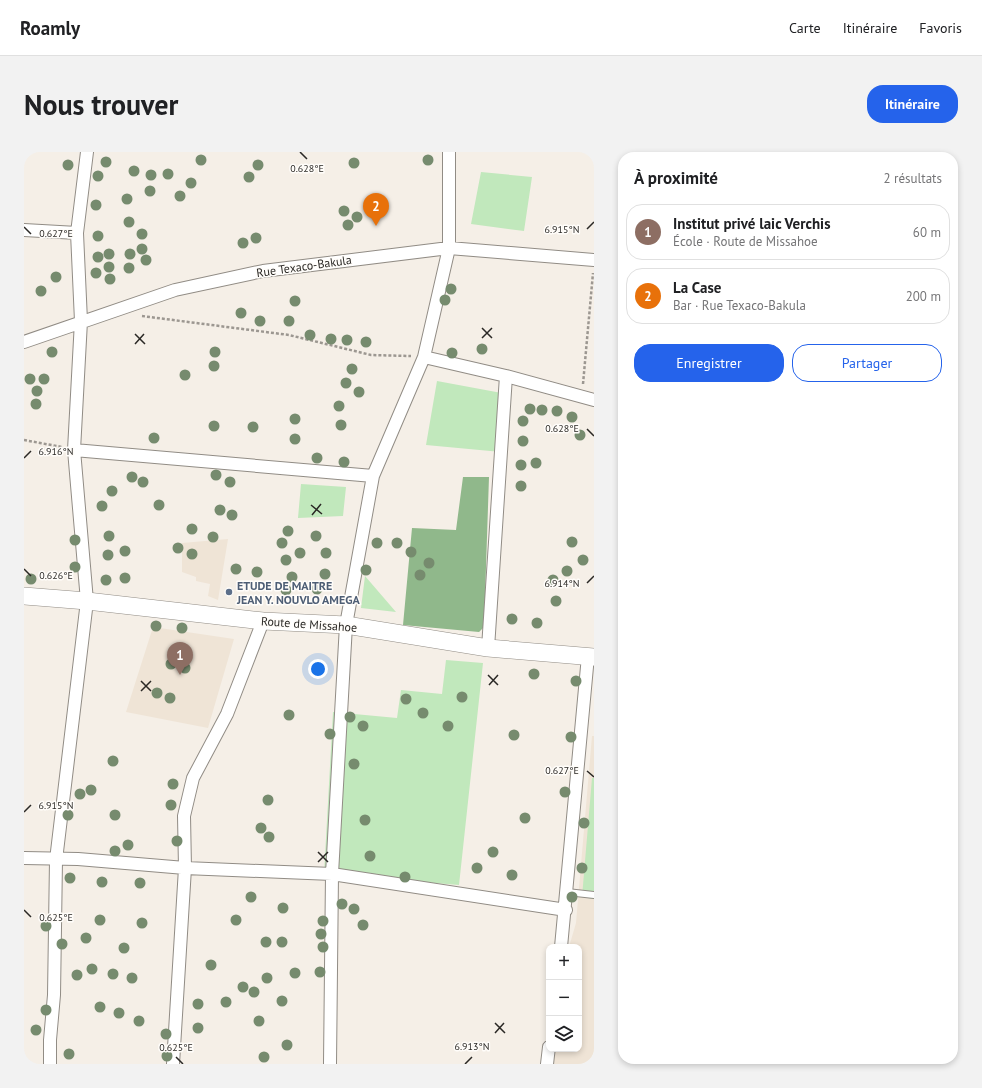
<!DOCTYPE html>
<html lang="fr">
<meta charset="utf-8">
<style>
:root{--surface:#fff;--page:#f2f2f2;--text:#202124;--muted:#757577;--line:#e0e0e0;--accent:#2563eb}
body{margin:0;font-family:"PT Sans",sans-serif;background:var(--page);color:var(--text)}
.controls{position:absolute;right:12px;bottom:12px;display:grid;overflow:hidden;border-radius:8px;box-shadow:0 2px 6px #0003}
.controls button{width:36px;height:36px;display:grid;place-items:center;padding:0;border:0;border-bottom:1px solid var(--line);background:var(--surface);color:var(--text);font:20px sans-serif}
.you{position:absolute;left:294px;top:517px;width:14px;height:14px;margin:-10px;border:3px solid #fff;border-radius:50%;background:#1a73e8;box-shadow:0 0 0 6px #1a73e833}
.badge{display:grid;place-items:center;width:26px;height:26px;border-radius:50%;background:var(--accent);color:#fff;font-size:13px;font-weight:700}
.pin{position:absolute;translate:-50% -33px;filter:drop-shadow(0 1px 2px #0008)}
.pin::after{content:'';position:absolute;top:21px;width:14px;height:12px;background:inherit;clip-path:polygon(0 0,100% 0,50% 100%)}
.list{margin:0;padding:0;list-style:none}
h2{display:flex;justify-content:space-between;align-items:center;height:52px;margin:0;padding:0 16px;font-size:17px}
h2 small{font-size:13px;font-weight:400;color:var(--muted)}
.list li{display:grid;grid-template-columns:26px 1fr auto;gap:12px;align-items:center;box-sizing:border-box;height:56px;margin:0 8px 8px;padding:0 8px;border:1px solid var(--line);border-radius:16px}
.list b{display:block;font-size:15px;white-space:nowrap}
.list p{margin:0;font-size:13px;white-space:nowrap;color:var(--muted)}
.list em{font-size:13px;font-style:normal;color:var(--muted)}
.actions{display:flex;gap:8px;padding:12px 16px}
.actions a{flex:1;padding:9px 0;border:1px solid var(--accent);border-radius:16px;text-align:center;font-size:14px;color:var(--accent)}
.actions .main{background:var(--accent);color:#fff}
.icon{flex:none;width:22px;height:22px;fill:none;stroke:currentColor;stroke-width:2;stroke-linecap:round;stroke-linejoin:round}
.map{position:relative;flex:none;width:570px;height:912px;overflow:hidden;border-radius:16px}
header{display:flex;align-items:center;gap:24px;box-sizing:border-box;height:56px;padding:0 20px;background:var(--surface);border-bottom:1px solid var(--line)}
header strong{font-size:19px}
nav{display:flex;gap:22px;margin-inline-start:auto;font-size:14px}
.intro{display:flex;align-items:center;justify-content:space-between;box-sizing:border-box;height:96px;padding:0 24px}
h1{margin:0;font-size:28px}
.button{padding:10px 18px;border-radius:16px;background:var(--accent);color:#fff;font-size:14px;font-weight:700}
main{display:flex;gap:24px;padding:0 24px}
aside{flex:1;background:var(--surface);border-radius:16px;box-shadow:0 2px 6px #0003}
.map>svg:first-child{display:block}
</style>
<header>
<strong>Roamly</strong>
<nav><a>Carte</a><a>Itinéraire</a><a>Favoris</a></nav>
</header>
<div class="intro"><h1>Nous trouver</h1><a class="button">Itinéraire</a></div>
<main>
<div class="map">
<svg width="570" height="912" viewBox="0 0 570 912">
<rect width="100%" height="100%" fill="#f5efe7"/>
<path fill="#efe4d6" d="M 204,387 L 194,448 L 184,444 L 186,432 L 172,429 L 172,425 L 158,420 L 158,391 Z
M 129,475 L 210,487 L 184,576 L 102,560 Z
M 568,584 L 570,584 L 570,912 L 528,912 L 530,897 L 555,897 L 555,795 L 545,795 L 552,771 Z"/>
<path fill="#c1e8bc" d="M 457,20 L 508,25 L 500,79 L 447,72 Z
M 413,229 L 483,242 L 477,300 L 402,293 Z
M 277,332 L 322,335 L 319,364 L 274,366 Z
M 341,424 L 372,460 L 337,456 Z
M 422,508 L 459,511 L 435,733 L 300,722 L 309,560 L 373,566 L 377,538 L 418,542 Z
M 568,626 L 570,626 L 570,747 L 558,745 Z"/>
<path fill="#90b88b" d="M 439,325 L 465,325 L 460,475 L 455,480 L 379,473 L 388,376 L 432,378 Z"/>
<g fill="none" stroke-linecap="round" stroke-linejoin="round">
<g stroke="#918c85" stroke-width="8">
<path id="lane" d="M 543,740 L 570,743"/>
</g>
<g stroke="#918c85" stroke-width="14">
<path id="street" d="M 0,78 L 53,81
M 0,190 L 151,138 L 239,119 L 425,96 L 570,108
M 400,205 L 482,224 L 570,248
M 50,298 L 349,324
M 464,496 L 482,224
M 0,706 L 54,707 L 161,716 L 308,722 L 542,758
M 537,795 L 564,504
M 26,912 L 26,888 L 30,843 L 32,708 L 63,449 L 50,298 L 57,169 L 53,81 L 63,0
M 149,912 L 161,716 L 160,664 L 169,626 L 203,562 L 239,469
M 306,912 L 308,722 L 322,473 L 349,324 L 400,205 L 425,96 L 425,0
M 523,912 L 525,895"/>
</g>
<g stroke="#918c85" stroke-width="18">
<path id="secondary" d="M 0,444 L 63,449 L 239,469 L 322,473 L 464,496 L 570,505"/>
</g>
<path stroke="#9c9791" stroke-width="2.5" stroke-dasharray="3 2" stroke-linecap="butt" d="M 118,164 L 265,183 L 347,203 L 387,204
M 559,232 L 569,121
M 0,288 L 38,295"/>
<use href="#lane" stroke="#fff" stroke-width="6"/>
<use href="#street" stroke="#fff" stroke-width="12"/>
<use href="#secondary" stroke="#fff" stroke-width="17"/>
</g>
<g fill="#768b6e">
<circle cx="177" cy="8" r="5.5"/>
<circle cx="404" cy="8" r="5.5"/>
<circle cx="82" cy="10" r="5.5"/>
<circle cx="330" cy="11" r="5.5"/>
<circle cx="44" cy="13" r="5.5"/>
<circle cx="234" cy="13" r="5.5"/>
<circle cx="110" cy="19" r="5.5"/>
<circle cx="144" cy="22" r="5.5"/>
<circle cx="127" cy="23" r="5.5"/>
<circle cx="74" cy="24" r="5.5"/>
<circle cx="225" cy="25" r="5.5"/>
<circle cx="167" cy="31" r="5.5"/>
<circle cx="126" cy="39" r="5.5"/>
<circle cx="156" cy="44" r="5.5"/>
<circle cx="103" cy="47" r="5.5"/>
<circle cx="72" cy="53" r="5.5"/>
<circle cx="320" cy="59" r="5.5"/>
<circle cx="333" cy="65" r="5.5"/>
<circle cx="105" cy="70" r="5.5"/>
<circle cx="324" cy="73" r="5.5"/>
<circle cx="118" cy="82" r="5.5"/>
<circle cx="74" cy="84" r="5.5"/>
<circle cx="232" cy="86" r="5.5"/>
<circle cx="219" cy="91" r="5.5"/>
<circle cx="118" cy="97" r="5.5"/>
<circle cx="85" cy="102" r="5.5"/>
<circle cx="106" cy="102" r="5.5"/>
<circle cx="74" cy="105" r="5.5"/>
<circle cx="122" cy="108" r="5.5"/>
<circle cx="85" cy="115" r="5.5"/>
<circle cx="105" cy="116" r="5.5"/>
<circle cx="72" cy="121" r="5.5"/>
<circle cx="32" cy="125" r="5.5"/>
<circle cx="86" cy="127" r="5.5"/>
<circle cx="427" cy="137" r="5.5"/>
<circle cx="17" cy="139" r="5.5"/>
<circle cx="421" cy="148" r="5.5"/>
<circle cx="271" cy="149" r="5.5"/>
<circle cx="217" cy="161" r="5.5"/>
<circle cx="236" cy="169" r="5.5"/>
<circle cx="265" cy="169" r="5.5"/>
<circle cx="286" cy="183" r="5.5"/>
<circle cx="307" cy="187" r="5.5"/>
<circle cx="323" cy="188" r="5.5"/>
<circle cx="342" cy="190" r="5.5"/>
<circle cx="458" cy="197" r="5.5"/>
<circle cx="28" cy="200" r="5.5"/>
<circle cx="191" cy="200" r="5.5"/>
<circle cx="428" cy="201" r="5.5"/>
<circle cx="190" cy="214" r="5.5"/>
<circle cx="328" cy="217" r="5.5"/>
<circle cx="161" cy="223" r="5.5"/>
<circle cx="6" cy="227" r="5.5"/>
<circle cx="20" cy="227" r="5.5"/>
<circle cx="322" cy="231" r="5.5"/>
<circle cx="13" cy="239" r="5.5"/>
<circle cx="335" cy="240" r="5.5"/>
<circle cx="12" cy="252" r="5.5"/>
<circle cx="315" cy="254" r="5.5"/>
<circle cx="506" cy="257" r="5.5"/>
<circle cx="518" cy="258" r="5.5"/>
<circle cx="533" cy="259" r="5.5"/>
<circle cx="548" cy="265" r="5.5"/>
<circle cx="271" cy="267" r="5.5"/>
<circle cx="499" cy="269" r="5.5"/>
<circle cx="317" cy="273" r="5.5"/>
<circle cx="190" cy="274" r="5.5"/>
<circle cx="229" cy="275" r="5.5"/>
<circle cx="556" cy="283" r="5.5"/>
<circle cx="130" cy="286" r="5.5"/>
<circle cx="271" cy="287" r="5.5"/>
<circle cx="499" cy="289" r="5.5"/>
<circle cx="293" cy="306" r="5.5"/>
<circle cx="320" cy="310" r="5.5"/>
<circle cx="512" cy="311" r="5.5"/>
<circle cx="497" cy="313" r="5.5"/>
<circle cx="192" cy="323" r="5.5"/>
<circle cx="108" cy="325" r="5.5"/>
<circle cx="119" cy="330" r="5.5"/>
<circle cx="206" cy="330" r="5.5"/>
<circle cx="497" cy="334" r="5.5"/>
<circle cx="88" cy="339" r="5.5"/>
<circle cx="135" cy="353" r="5.5"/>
<circle cx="78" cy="354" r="5.5"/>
<circle cx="196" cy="358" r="5.5"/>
<circle cx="208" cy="363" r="5.5"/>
<circle cx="168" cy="377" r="5.5"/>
<circle cx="264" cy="379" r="5.5"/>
<circle cx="85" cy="384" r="5.5"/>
<circle cx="292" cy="384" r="5.5"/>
<circle cx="189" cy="385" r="5.5"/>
<circle cx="51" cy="388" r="5.5"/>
<circle cx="548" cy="390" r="5.5"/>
<circle cx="258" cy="391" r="5.5"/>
<circle cx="353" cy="391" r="5.5"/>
<circle cx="373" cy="391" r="5.5"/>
<circle cx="154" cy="396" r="5.5"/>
<circle cx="101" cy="399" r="5.5"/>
<circle cx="387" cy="400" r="5.5"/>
<circle cx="276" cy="401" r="5.5"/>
<circle cx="302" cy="401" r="5.5"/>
<circle cx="168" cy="402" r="5.5"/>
<circle cx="84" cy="403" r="5.5"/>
<circle cx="262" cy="408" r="5.5"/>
<circle cx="559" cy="408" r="5.5"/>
<circle cx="405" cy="411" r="5.5"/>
<circle cx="51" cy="415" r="5.5"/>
<circle cx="212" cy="417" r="5.5"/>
<circle cx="342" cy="418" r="5.5"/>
<circle cx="543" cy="419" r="5.5"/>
<circle cx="233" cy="420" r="5.5"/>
<circle cx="301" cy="422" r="5.5"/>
<circle cx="396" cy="423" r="5.5"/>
<circle cx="268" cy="425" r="5.5"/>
<circle cx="101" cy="426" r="5.5"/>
<circle cx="7" cy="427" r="5.5"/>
<circle cx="82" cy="428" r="5.5"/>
<circle cx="529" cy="428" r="5.5"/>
<circle cx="293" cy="437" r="5.5"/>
<circle cx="262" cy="438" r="5.5"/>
<circle cx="532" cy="449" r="5.5"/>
<circle cx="488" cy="467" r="5.5"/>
<circle cx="513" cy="471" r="5.5"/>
<circle cx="132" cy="474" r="5.5"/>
<circle cx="158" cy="476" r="5.5"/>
<circle cx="147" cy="512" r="5.5"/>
<circle cx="161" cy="516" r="5.5"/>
<circle cx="510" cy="522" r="5.5"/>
<circle cx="552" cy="529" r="5.5"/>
<circle cx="133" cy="541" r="5.5"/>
<circle cx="438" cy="545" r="5.5"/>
<circle cx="146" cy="546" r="5.5"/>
<circle cx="382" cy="547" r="5.5"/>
<circle cx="399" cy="561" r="5.5"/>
<circle cx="265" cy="563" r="5.5"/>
<circle cx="326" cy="565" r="5.5"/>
<circle cx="339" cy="574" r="5.5"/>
<circle cx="424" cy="574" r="5.5"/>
<circle cx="306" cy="582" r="5.5"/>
<circle cx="490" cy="583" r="5.5"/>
<circle cx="547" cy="585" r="5.5"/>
<circle cx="89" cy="609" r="5.5"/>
<circle cx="330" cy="612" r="5.5"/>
<circle cx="149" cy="632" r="5.5"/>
<circle cx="67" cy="638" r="5.5"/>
<circle cx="541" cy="640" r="5.5"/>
<circle cx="56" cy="642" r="5.5"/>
<circle cx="244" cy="648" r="5.5"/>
<circle cx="147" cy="653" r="5.5"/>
<circle cx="44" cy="663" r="5.5"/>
<circle cx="91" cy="663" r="5.5"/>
<circle cx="501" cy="666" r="5.5"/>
<circle cx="341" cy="668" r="5.5"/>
<circle cx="560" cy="671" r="5.5"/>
<circle cx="237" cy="676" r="5.5"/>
<circle cx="245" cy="685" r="5.5"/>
<circle cx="153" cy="689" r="5.5"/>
<circle cx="104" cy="693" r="5.5"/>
<circle cx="91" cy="699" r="5.5"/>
<circle cx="469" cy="700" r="5.5"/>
<circle cx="346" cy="704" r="5.5"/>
<circle cx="453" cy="716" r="5.5"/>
<circle cx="558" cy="716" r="5.5"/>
<circle cx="488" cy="723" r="5.5"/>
<circle cx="381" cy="725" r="5.5"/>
<circle cx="46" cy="726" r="5.5"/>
<circle cx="78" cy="730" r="5.5"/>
<circle cx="116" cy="731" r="5.5"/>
<circle cx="227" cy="745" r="5.5"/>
<circle cx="548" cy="745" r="5.5"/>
<circle cx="318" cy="752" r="5.5"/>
<circle cx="259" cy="756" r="5.5"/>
<circle cx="330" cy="757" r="5.5"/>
<circle cx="76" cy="768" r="5.5"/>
<circle cx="212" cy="768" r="5.5"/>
<circle cx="299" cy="769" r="5.5"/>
<circle cx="118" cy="771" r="5.5"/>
<circle cx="339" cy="773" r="5.5"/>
<circle cx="22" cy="774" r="5.5"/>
<circle cx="297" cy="782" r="5.5"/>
<circle cx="62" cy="786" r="5.5"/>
<circle cx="242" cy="790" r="5.5"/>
<circle cx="258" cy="790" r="5.5"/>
<circle cx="38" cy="792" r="5.5"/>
<circle cx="299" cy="795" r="5.5"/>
<circle cx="100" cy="796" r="5.5"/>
<circle cx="187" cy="813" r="5.5"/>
<circle cx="68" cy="817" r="5.5"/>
<circle cx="296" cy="820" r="5.5"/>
<circle cx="271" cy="821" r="5.5"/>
<circle cx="89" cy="822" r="5.5"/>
<circle cx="53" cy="823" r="5.5"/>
<circle cx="108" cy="826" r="5.5"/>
<circle cx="243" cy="826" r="5.5"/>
<circle cx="219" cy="835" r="5.5"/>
<circle cx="230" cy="840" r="5.5"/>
<circle cx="258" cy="849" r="5.5"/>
<circle cx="202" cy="850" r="5.5"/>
<circle cx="174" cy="852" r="5.5"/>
<circle cx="76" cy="855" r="5.5"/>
<circle cx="22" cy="858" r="5.5"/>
<circle cx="95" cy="861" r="5.5"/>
<circle cx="115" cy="869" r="5.5"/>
<circle cx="235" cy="869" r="5.5"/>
<circle cx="174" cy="876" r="5.5"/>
<circle cx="12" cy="878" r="5.5"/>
<circle cx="142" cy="882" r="5.5"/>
<circle cx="263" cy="893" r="5.5"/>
<circle cx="45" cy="902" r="5.5"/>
<circle cx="143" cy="904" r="5.5"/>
<circle cx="240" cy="905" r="5.5"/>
</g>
<path fill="none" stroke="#2a2825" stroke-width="1.5" d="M 276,0 L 283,7M 0,75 L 7,82M 563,77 L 570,70M 458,176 L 468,186M 111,182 L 121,192M 458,186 L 468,176M 111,192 L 120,182M 563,277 L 570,284M 0,306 L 7,299M 287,353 L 298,362M 288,363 L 297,352M 0,417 L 7,424M 563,431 L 570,424M 464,523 L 474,533M 117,529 L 127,539M 465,533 L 474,523M 117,539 L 127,529M 563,619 L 570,625M 0,660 L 7,653M 294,700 L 304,710M 294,710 L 304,700M 0,758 L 7,765M 471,871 L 481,881M 471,881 L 480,871M 152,905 L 159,912M 441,912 L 448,905"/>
<circle fill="#5c6f8a" stroke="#fffdfa" stroke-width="1.5" cx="205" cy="440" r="4"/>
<g text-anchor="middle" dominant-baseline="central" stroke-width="3" stroke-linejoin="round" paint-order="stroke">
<g font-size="12" fill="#2a2825" stroke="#fffdfa">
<text transform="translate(280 114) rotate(-8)">Rue Texaco-Bakula</text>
<text transform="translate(285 472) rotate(4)">Route de Missahoe</text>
</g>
<g font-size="12" font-weight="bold" fill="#4e5e75" stroke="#fffdfa" text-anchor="start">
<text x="213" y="433">ETUDE DE MAITRE<tspan x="213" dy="14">JEAN Y. NOUVLO AMEGA</tspan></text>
</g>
</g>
<g font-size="10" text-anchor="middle" fill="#2a2825" stroke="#fffdfa" stroke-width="3" stroke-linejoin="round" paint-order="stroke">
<text x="283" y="20">0.628°E</text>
<text x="538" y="81">6.915°N</text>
<text x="32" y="85">0.627°E</text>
<text x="538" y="280">0.628°E</text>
<text x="32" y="303">6.916°N</text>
<text x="32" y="427">0.626°E</text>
<text x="538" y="435">6.914°N</text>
<text x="538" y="622">0.627°E</text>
<text x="32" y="657">6.915°N</text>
<text x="32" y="769">0.625°E</text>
<text x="448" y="898">6.913°N</text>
<text x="152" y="899">0.625°E</text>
</g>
</svg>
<div class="controls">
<button>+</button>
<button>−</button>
<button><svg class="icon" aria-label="layers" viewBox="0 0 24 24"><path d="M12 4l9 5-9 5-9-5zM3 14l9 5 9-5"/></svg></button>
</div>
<div class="you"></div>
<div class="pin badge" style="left:156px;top:523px;background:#8d6e63">1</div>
<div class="pin badge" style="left:352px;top:74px;background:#e8710a">2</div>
</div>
<aside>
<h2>À proximité<small>2 résultats</small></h2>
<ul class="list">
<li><span class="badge" style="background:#8d6e63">1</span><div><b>Institut privé laic Verchis</b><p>École · Route de Missahoe</p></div><em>60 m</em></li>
<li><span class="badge" style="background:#e8710a">2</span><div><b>La Case</b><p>Bar · Rue Texaco-Bakula</p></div><em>200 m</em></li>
</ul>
<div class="actions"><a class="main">Enregistrer</a><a>Partager</a></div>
</aside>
</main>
